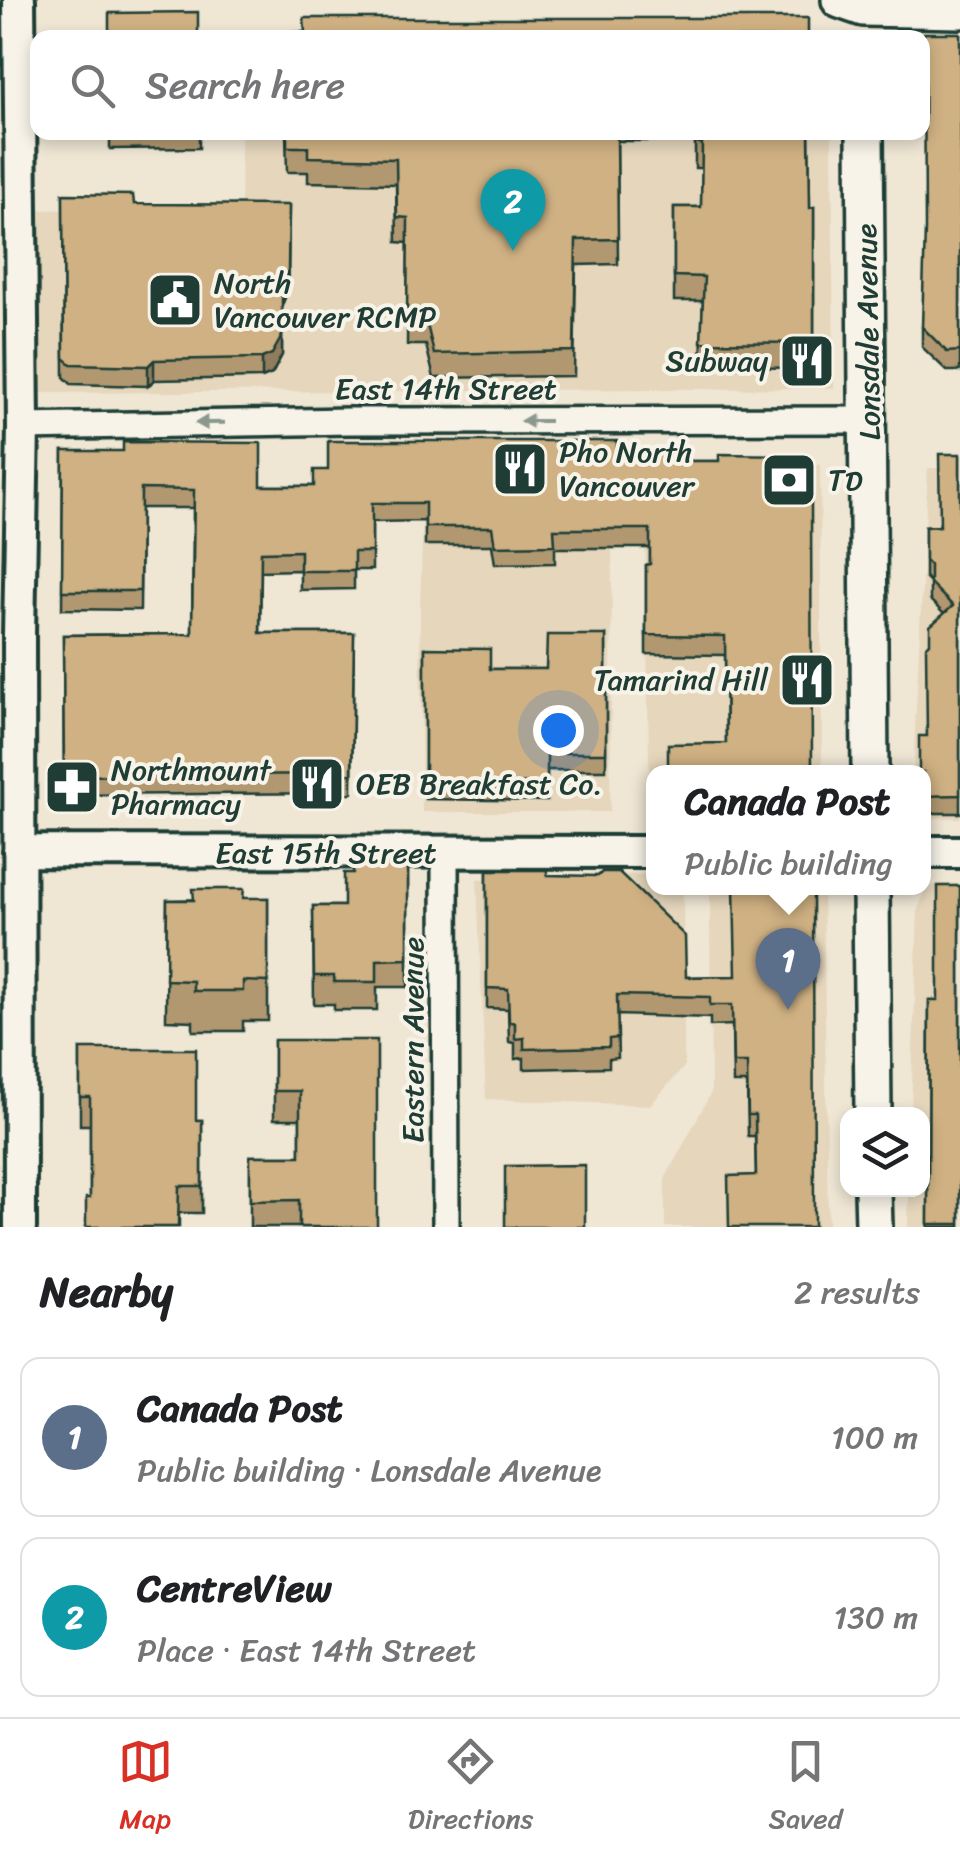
<!DOCTYPE html>
<meta charset="utf-8">
<style>
:root{--surface:#fff;--page:#f2f2f2;--text:#202124;--muted:#757577;--line:#e0e0e0;--accent:#d93025}
body{margin:0;font-family:Sriracha,sans-serif;background:var(--page);color:var(--text)}
.controls{position:absolute;right:30px;bottom:30px;display:grid;overflow:hidden;border-radius:20px;box-shadow:0 5px 15px #0003}
.controls button{width:90px;height:90px;display:grid;place-items:center;padding:0;border:0;border-bottom:2px solid var(--line);background:var(--surface);color:var(--text);font:50px sans-serif}
.you{position:absolute;left:558px;top:730px;width:35px;height:35px;margin:-25px;border:8px solid #fff;border-radius:50%;background:#1a73e8;box-shadow:0 0 0 15px #1a73e833}
.badge{display:grid;place-items:center;width:65px;height:65px;border-radius:50%;background:var(--accent);color:#fff;font-size:32px;font-weight:700}
.pin{position:absolute;translate:-50% -82px;filter:drop-shadow(0 2px 5px #0008)}
.pin::after{content:'';position:absolute;top:52px;width:35px;height:30px;background:inherit;clip-path:polygon(0 0,100% 0,50% 100%)}
.popup{position:absolute;left:646px;top:765px;width:285px;height:130px;box-sizing:border-box;display:grid;place-content:center;border-radius:20px;background:var(--surface);filter:drop-shadow(0 2px 8px #0005);font-size:32px;white-space:nowrap;color:var(--muted)}
.popup b{font-size:38px;color:var(--text)}
.popup::after{content:'';position:absolute;left:50%;top:100%;margin-left:-20px;border:20px solid transparent;border-top-color:var(--surface)}
.list{margin:0;padding:0;list-style:none}
h2{display:flex;justify-content:space-between;align-items:center;height:130px;margin:0;padding:0 40px;font-size:42px}
h2 small{font-size:32px;font-weight:400;color:var(--muted)}
.list li{display:grid;grid-template-columns:65px 1fr auto;gap:30px;align-items:center;box-sizing:border-box;height:160px;margin:0 20px 20px;padding:0 20px;border:2px solid var(--line);border-radius:20px}
.list b{display:block;font-size:38px;white-space:nowrap}
.list p{margin:0;font-size:32px;white-space:nowrap;color:var(--muted)}
.list em{font-size:32px;font-style:normal;color:var(--muted)}
.icon{flex:none;width:55px;height:55px;fill:none;stroke:currentColor;stroke-width:2;stroke-linecap:round;stroke-linejoin:round}
.map{position:relative;flex:none;width:960px;height:1227px;overflow:hidden}
.search{position:absolute;background:var(--surface);box-shadow:0 5px 15px #0003;left:30px;right:30px;top:30px;height:110px;display:flex;align-items:center;gap:25px;box-sizing:border-box;padding:0 35px;border-radius:20px;color:var(--muted);font-size:38px}
.sheet{height:490px;background:var(--surface)}
nav{display:flex;justify-content:space-around;align-items:center;box-sizing:border-box;height:140px;border-top:2px solid var(--line);background:var(--surface);font-size:28px;color:var(--muted)}
nav a{display:grid;justify-items:center;gap:5px}
nav .on{color:var(--accent)}
.map>svg:first-child{display:block}
</style>
<div class="map">
<svg width="960" height="1227" viewBox="0 0 960 1227">
<rect width="100%" height="100%" fill="#efe6d4"/>
<filter id="ink" filterUnits="userSpaceOnUse"><feTurbulence type="fractalNoise" baseFrequency=".01" numOctaves="2"/><feDisplacementMap in="SourceGraphic" scale="20" xChannelSelector="R" yChannelSelector="G"/><feConvolveMatrix kernelMatrix="1 2 1 2 8 2 1 2 1" color-interpolation-filters="sRGB"/></filter>
<g filter="url(#ink)">
<path fill="#e5d6bc" d="M 241,133 L 832,133 L 834,388 L 36,393 L 34,210 L 241,208 Z
M 425,449 L 613,451 L 610,812 L 422,812 L 420,610 Z
M 644,462 L 820,465 L 822,772 L 653,772 L 653,814 L 650,814 Z
M 928,468 L 960,468 L 960,818 L 923,818 L 923,772 L 913,772 Z
M 653,874 L 653,888 L 683,888 L 684,1067 L 650,1105 L 486,1099 L 477,879 Z
M 960,884 L 960,1227 L 908,1227 L 909,1190 L 922,1190 L 922,1114 L 911,1114 L 918,909 L 923,894 L 934,885 Z
M 710,888 L 823,888 L 828,1227 L 665,1227 L 665,1179 L 711,1093 Z"/>
<g fill="none" stroke-linecap="round" stroke-linejoin="round">
<g stroke="#1f3d34" stroke-width="32">
<path id="minor" d="M 23,427 L 349,421 L 870,420
M 445,854 L 446,1227"/>
</g>
<g stroke="#1f3d34" stroke-width="38">
<path id="tertiary" d="M 19,0 L 23,427 L 19,635 L 20,1227
M 19,851 L 653,852
M 923,852 L 960,852"/>
</g>
<g stroke="#1f3d34" stroke-width="42">
<path id="secondary" d="M 840,0 L 863,8 L 960,10
M 865,132 L 870,772
M 871,888 L 873,1114
M 873,1190 L 874,1227"/>
</g>
<use href="#minor" stroke="#f7f3e8" stroke-width="25"/>
<use href="#tertiary" stroke="#f7f3e8" stroke-width="30"/>
<use href="#secondary" stroke="#f7f3e8" stroke-width="35"/>
</g>
<path fill="#b29871" stroke="#1f3d34" stroke-width="2.5" d="M 960,33 L 960,371 L 947,371 L 922,347 L 922,327 Z
M 110,132 L 199,132 L 199,148 L 110,149 Z
M 286,132 L 809,132 L 810,208 L 814,207 L 814,368 L 701,367 L 703,301 L 674,301 L 674,207 L 701,207 L 702,168 L 695,168 L 695,141 L 617,141 L 618,264 L 576,265 L 574,376 L 434,378 L 426,345 L 407,345 L 408,243 L 397,242 L 396,184 L 308,182 L 308,172 L 287,172 Z
M 63,194 L 134,204 L 288,290 L 282,305 L 282,355 L 272,374 L 262,378 L 154,380 L 148,386 L 71,384 L 64,377 Z
M 63,451 L 261,486 L 314,486 L 328,470 L 617,454 L 679,461 L 719,461 L 788,455 L 726,743 L 725,655 L 646,654 L 646,565 L 650,564 L 650,548 L 555,548 L 555,563 L 495,564 L 492,545 L 425,545 L 425,521 L 372,522 L 372,570 L 354,570 L 354,589 L 300,590 L 300,570 L 261,571 L 260,633 L 354,633 L 352,793 L 64,795 L 63,635 L 192,634 L 193,508 L 141,508 L 140,610 L 62,609 Z
M 960,454 L 960,813 L 923,813 L 923,772 L 927,736 L 930,643 L 944,614 L 930,600 L 930,582 L 925,577 L 925,527 L 939,526 Z
M 606,635 L 606,770 L 547,770 L 547,801 L 425,799 L 425,648 L 490,669 L 546,669 Z
M 408,864 L 408,987 L 377,987 L 377,1010 L 334,1010 L 334,1004 L 314,1004 L 313,906 L 344,906 L 353,873 Z
M 487,870 L 547,875 L 686,977 L 735,976 L 813,888 L 756,1175 L 755,1136 L 748,1136 L 747,1083 L 733,1083 L 732,1025 L 710,1026 L 710,1018 L 617,1015 L 618,1058 L 609,1059 L 609,1067 L 524,1069 L 524,1058 L 515,1059 L 515,1043 L 509,1042 L 508,1009 L 487,1008 Z
M 960,886 L 960,1227 L 928,1227 L 929,1000 L 938,1000 Z
M 268,898 L 268,1021 L 243,1021 L 243,1031 L 193,1031 L 193,1021 L 166,1020 L 167,900 Z
M 274,1040 L 377,1227 L 250,1227 L 250,1156 L 300,1156 L 300,1119 L 274,1119 Z
M 80,1049 L 196,1120 L 202,1120 L 202,1213 L 179,1213 L 179,1227 L 86,1227 L 90,1198 L 90,1125 L 80,1125 Z"/>
<path fill="#917c5c" stroke="#1f3d34" stroke-width="2.5" d="M 289,205 L 288,290 L 282,305 L 282,285 Z
M 282,336 L 282,355 L 272,374 L 262,378 L 262,358 Z
M 154,360 L 154,380 L 148,386 L 148,366 Z"/>
<path fill="#cfb183" stroke="#1f3d34" stroke-width="2.5" d="M 198,12 L 198,38 L 109,38 L 109,13 Z
M 304,18 L 808,18 L 808,38 L 285,38 L 285,32 L 305,32 Z
M 924,33 L 960,33 L 960,351 L 947,352 L 922,327 L 925,229 Z
M 287,132 L 617,132 L 618,239 L 576,240 L 574,351 L 434,354 L 426,320 L 407,320 L 408,218 L 397,217 L 396,159 L 308,157 L 308,147 L 287,147 Z
M 695,132 L 809,132 L 810,208 L 814,207 L 814,343 L 701,342 L 704,277 L 674,276 L 674,207 L 701,207 L 702,143 L 695,143 Z
M 63,194 L 133,195 L 134,204 L 289,205 L 288,270 L 282,285 L 282,336 L 272,354 L 262,358 L 154,360 L 148,366 L 71,364 L 64,358 Z
M 328,441 L 617,441 L 617,454 L 680,453 L 679,461 L 719,461 L 719,454 L 788,455 L 807,474 L 811,504 L 812,772 L 668,772 L 668,744 L 726,743 L 725,636 L 646,635 L 646,565 L 650,564 L 650,529 L 554,529 L 555,545 L 495,546 L 492,527 L 425,527 L 425,503 L 372,503 L 372,552 L 354,552 L 354,571 L 300,571 L 300,551 L 261,552 L 260,633 L 354,633 L 352,774 L 64,776 L 63,635 L 192,634 L 194,490 L 141,489 L 140,591 L 62,591 L 63,451 L 123,451 L 123,442 L 261,443 L 261,486 L 314,486 L 314,470 L 328,470 Z
M 939,454 L 960,454 L 960,795 L 923,796 L 923,772 L 919,772 L 919,736 L 927,736 L 926,647 L 930,643 L 930,626 L 953,606 L 930,583 L 930,565 L 925,560 L 925,527 L 940,526 Z
M 547,635 L 606,635 L 606,753 L 547,753 L 547,784 L 425,782 L 425,648 L 490,649 L 490,669 L 546,669 Z
M 353,864 L 408,864 L 408,959 L 377,960 L 377,982 L 334,982 L 334,976 L 314,976 L 313,906 L 344,906 L 344,873 L 353,873 Z
M 487,870 L 547,870 L 547,875 L 598,876 L 602,872 L 619,872 L 685,936 L 686,977 L 736,976 L 734,888 L 813,888 L 814,1227 L 729,1227 L 728,1176 L 756,1175 L 755,1115 L 748,1115 L 747,1063 L 733,1063 L 732,1005 L 710,1005 L 710,997 L 617,995 L 618,1038 L 609,1039 L 609,1047 L 524,1049 L 524,1038 L 515,1039 L 515,1023 L 509,1021 L 508,989 L 487,988 Z
M 938,886 L 960,886 L 960,1224 L 928,1224 L 929,1000 L 938,1000 Z
M 193,889 L 244,889 L 243,898 L 268,898 L 268,982 L 243,981 L 243,991 L 193,991 L 193,981 L 166,980 L 167,900 L 194,900 Z
M 274,1040 L 377,1040 L 377,1227 L 299,1227 L 299,1200 L 250,1201 L 250,1156 L 300,1156 L 300,1091 L 274,1091 Z
M 80,1049 L 196,1049 L 196,1120 L 202,1120 L 202,1186 L 179,1186 L 178,1227 L 86,1227 L 86,1198 L 90,1198 L 90,1097 L 80,1097 Z
M 585,1165 L 585,1227 L 505,1227 L 505,1166 Z"/>
<defs><path id="oneway-solid" d="M-6-.8H1V-3.2L6.5 0L1 3.2V.8H-6Z" transform="scale(2.5)"/></defs>
<g fill="#8b988e">
<use href="#oneway-solid" transform="translate(535 421) rotate(-180)"/>
<use href="#oneway-solid" transform="translate(210 423) rotate(179)"/>
</g>
</g>
<defs>
<g id="civic-square" transform="scale(2.875)"><rect x="-9" y="-9" width="18" height="18" rx="4" fill="#1f3d34" stroke="#f7f3e8"/><path d="M-.6-6.5H3V-4.5H.6V-3L4-1V1h2V6H-6V1h2V-1L-.6-3ZM-1.2 2.5V6h2.4V2.5Z" fill="#fff"/></g>
<g id="restaurant-square" transform="scale(2.875)"><rect x="-9" y="-9" width="18" height="18" rx="4" fill="#1f3d34" stroke="#f7f3e8"/><path d="M-5-6h1v4h1v-4h1v4h1v-4h1v5L-1.5 .5V6h-2V.5L-5-1ZM5-6V6H3V1.5H1.5Q1.5-4 5-6Z" fill="#fff"/></g>
<g id="bank-square" transform="scale(2.875)"><rect x="-9" y="-9" width="18" height="18" rx="4" fill="#1f3d34" stroke="#f7f3e8"/><path d="M-6-4H6V4H-6ZM0-2.3a2.3 2.3 0 1 0 0 4.6a2.3 2.3 0 1 0 0-4.6Z" fill="#fff"/></g>
<g id="pharmacy-square" transform="scale(2.875)"><rect x="-9" y="-9" width="18" height="18" rx="4" fill="#1f3d34" stroke="#f7f3e8"/><path d="M-2-6h4v4h4v4h-4v4h-4v-4h-4v-4h4Z" fill="#fff"/></g>
</defs>
<g fill-rule="evenodd">
<use href="#civic-square" x="175" y="300"/>
<use href="#restaurant-square" x="807" y="361"/>
<use href="#restaurant-square" x="520" y="469"/>
<use href="#bank-square" x="789" y="480"/>
<use href="#restaurant-square" x="807" y="680"/>
<use href="#restaurant-square" x="317" y="784"/>
<use href="#pharmacy-square" x="72" y="787"/>
</g>
<g text-anchor="middle" dominant-baseline="central" stroke-width="8" stroke-linejoin="round" paint-order="stroke">
<g font-size="30" fill="#1f3d34" stroke="#f7f3e8" text-anchor="start">
<text x="214" y="283">North<tspan x="214" dy="34">Vancouver RCMP</tspan></text>
<text x="768" y="361" text-anchor="end">Subway</text>
<text x="559" y="452">Pho North<tspan x="559" dy="34">Vancouver</tspan></text>
<text x="828" y="480">TD</text>
<text x="768" y="680" text-anchor="end">Tamarind Hill</text>
<text x="111" y="770">Northmount<tspan x="111" dy="34">Pharmacy</tspan></text>
<text x="356" y="784">OEB Breakfast Co.</text>
</g>
<g font-size="30" fill="#1f3d34" stroke="#f7f3e8">
<text transform="translate(868 332) rotate(-91)">Lonsdale Avenue</text>
<text x="446" y="389">East 14th Street</text>
<text x="326" y="853">East 15th Street</text>
<text transform="translate(413 1040) rotate(-90)">Eastern Avenue</text>
</g>
</g>
</svg>
<div class="controls">
<button><svg class="icon" aria-label="layers" viewBox="0 0 24 24"><path d="M12 4l9 5-9 5-9-5zM3 14l9 5 9-5"/></svg></button>
</div>
<div class="you"></div>
<div class="pin badge" style="left:788px;top:1010px;background:#5c6f8a">1</div>
<div class="popup"><b>Canada Post</b>Public building</div>
<div class="pin badge" style="left:513px;top:251px;background:#0f9aa8">2</div>
<div class="search"><svg class="icon" aria-label="search" viewBox="0 0 24 24"><circle cx="10" cy="10" r="6"/><path d="M15 15l6 6"/></svg>Search here</div>
</div>
<section class="sheet">
<h2>Nearby<small>2 results</small></h2>
<ul class="list">
<li><span class="badge" style="background:#5c6f8a">1</span><div><b>Canada Post</b><p>Public building · Lonsdale Avenue</p></div><em>100 m</em></li>
<li><span class="badge" style="background:#0f9aa8">2</span><div><b>CentreView</b><p>Place · East 14th Street</p></div><em>130 m</em></li>
</ul>
</section>
<nav>
<a class="on"><svg class="icon" aria-label="map" viewBox="0 0 24 24"><path d="M3 6l6-2 6 2 6-2v14l-6 2-6-2-6 2zM9 4v14M15 6v14"/></svg>Map</a>
<a><svg class="icon" aria-label="directions" viewBox="0 0 24 24"><path d="M12 3l9 9-9 9-9-9zM9 14v-3h6M13 9l2 2-2 2"/></svg>Directions</a>
<a><svg class="icon" aria-label="saved" viewBox="0 0 24 24"><path d="M7 4h10v16l-5-4-5 4z"/></svg>Saved</a>
</nav>
